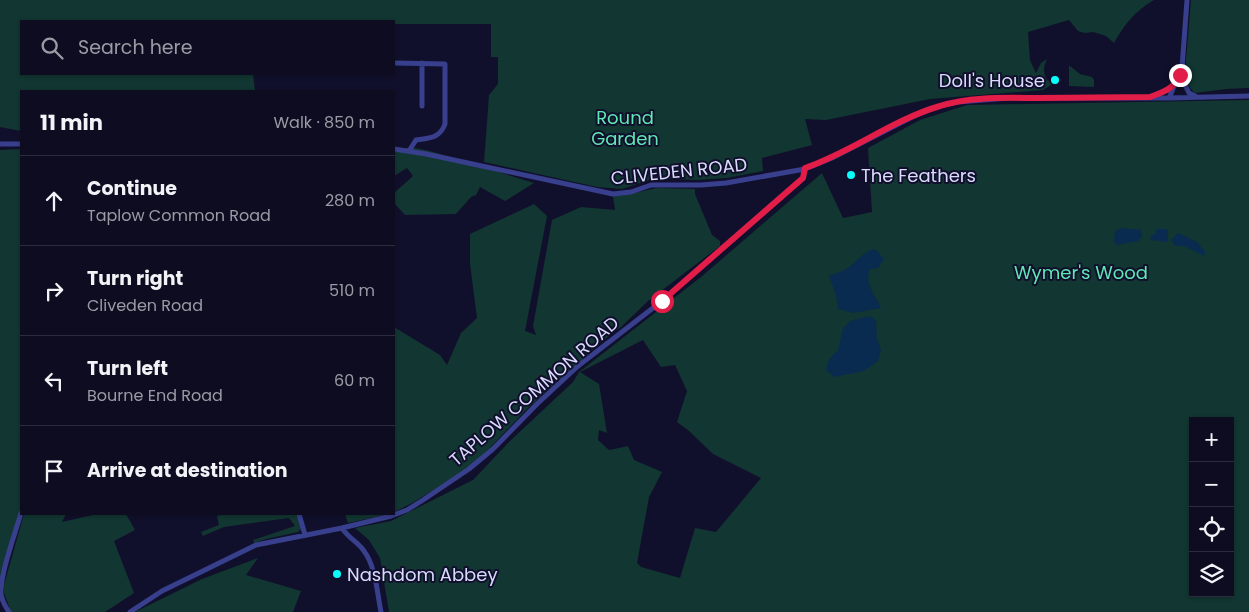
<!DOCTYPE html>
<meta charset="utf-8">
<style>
:root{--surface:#0d0c21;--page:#1b1a2e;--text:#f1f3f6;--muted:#9a9ba5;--line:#2d2c3f}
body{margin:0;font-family:Poppins,sans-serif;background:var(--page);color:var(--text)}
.controls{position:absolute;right:15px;bottom:15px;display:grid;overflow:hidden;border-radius:0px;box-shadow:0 1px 4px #0004}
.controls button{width:45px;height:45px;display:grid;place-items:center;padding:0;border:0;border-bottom:1px solid var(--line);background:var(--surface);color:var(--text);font:25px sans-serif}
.stop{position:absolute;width:15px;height:15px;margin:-11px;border:4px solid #e11d48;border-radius:50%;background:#fff}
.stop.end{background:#e11d48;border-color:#fff;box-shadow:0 1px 5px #0008}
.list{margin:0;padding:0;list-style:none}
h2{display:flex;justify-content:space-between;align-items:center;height:65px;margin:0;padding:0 20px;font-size:21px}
h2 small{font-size:16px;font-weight:400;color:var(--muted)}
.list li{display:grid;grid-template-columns:32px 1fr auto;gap:15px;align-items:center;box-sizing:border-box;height:90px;padding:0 20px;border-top:1px solid var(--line)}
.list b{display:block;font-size:19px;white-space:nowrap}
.list p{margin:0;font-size:16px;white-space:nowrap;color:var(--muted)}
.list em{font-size:16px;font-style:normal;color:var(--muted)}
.icon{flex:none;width:28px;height:28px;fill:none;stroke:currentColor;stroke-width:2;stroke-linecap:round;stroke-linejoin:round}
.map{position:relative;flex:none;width:1249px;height:612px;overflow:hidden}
.search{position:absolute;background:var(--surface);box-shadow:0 1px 4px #0004;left:20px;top:20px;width:375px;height:55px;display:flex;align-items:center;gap:12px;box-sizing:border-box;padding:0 18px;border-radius:0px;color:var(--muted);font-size:19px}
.panel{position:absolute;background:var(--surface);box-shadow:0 1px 4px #0004;left:20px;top:90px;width:375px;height:425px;border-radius:0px}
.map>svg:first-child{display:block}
</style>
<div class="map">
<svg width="1249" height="612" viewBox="0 0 1249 612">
<rect width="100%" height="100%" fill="#11102c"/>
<path fill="#123631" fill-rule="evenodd" d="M 0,0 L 1154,0 C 1136,10 1124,25 1114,43 L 1106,36 L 1093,32 L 1085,33 L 1078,31 L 1069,20 L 1028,32 L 1030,60 L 1036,73 L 1041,63 L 1047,59 C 1043,67 1043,73 1047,80 L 1051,81 L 1051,85 L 1043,90 L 930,99 L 826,120 L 805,119 L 812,145 L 762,158 L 763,171 L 727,178 L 696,180 L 655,178 L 622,189 L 597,187 L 484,162 L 489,95 L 498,84 L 498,57 L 491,57 L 491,24 L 394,24 L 394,21 L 21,21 L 21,74 L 253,74 L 255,91 L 21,91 L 21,131 L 0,127 Z
M 1191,0 L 1249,0 L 1249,88 L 1226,89 L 1195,93 C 1188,87 1186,81 1185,72 Z
M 1069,66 L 1070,66 L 1080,74 L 1092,77 L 1094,80 L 1094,87 L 1069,86 Z
M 1249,100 L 1249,612 L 389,612 L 380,558 L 369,540 L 355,528 L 391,521 L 473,480 L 511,440 L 573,382 L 579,372 L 701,277 L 822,173 L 843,218 L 872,212 L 868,148 L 920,120 L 967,105 ZM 643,340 L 661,367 L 675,365 L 687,391 L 677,422 L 689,431 L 713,454 L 761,478 L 716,532 L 695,528 L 680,578 L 641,567 L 637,563 L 649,497 L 662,472 L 634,460 L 628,446 L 609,450 L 598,440 L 599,430 L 607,433 L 599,384 L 580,372 ZM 1193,421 L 1230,421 L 1230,593 L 1193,593 Z
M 394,148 L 415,148 L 430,151 L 534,183 L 505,201 L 480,187 L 476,195 L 471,197 L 456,214 L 405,215 L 394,203 L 394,193 L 413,176 L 407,168 L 394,176 Z
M 21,149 L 21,508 L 0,583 L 0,150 Z
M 657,188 L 695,189 L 695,194 L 712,235 L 720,241 L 720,246 L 648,301 L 621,327 L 600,343 L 527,409 L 485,453 L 463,472 L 414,502 L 394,512 L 394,327 L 440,355 L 447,365 L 461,333 L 477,318 L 470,264 L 470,234 L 534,204 L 547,216 L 525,331 L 536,335 L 533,326 L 552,220 L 581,207 L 615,210 L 613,196 L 624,195 Z
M 24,514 L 66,514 L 62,522 L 97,514 L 126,514 L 135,530 L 114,541 L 134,593 L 105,612 L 11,612 L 4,593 L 4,585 Z
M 222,514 L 297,514 L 301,529 L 298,532 L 266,539 L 254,543 L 253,540 L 295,526 L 289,518 L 224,527 L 203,536 L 201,532 L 219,525 L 217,516 Z
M 345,514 L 389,514 L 348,523 Z
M 258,558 L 246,575 L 301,591 L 293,612 L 312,612 L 135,612 L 202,579 Z"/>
<path fill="#0a2b50" d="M 1121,228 L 1141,230 L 1142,236 L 1138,241 L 1116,245 L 1114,241 L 1115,231 Z
M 1156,229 L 1167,229 L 1168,234 L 1167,242 L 1151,240 L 1150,237 L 1156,233 Z
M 1178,233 L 1197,242 L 1205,252 L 1204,256 L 1184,246 L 1175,246 L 1171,240 Z
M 875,249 L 884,259 L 878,268 L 870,269 C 864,286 875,293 881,308 L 853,313 L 838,309 L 836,295 L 829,276 C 834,274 840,272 845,270 C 855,264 863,251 875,249 Z
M 870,316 L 876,320 L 877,339 L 881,350 L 878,361 L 864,371 L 834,377 L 826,370 L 829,359 L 838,350 L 843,328 L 850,321 Z"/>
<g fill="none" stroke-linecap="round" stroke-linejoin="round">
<path stroke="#383f8d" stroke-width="5" d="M 394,63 L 445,64 L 445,124 C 440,138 430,138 416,140 L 409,151
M 1180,75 L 1189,93 L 1195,96
M 1152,96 L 1166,91 L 1174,86
M 1169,98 L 1182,68 L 1187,0
M 422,106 L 422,63
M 0,144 L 21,144
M 394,149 L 426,154 L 613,194 L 631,192 L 651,185 L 701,185 L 726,183 L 805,169 L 832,158 L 914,116 L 942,105 L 958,102 L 1009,98 L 1169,98 L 1249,96
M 299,514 L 305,535
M 342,528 C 348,538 358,542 364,551 C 376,567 377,593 381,612
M 9,612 C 5,606 2,601 1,594 C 0,574 15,534 21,513
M 130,612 L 162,591 L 256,545 L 342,528 L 391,516 L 407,510 L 423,500 L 469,469 L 493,449 L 537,404 L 578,366 L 662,301 L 803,178 L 805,169"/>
</g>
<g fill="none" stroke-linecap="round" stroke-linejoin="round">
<path stroke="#e11d48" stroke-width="6" d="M 662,301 L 803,178 L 805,168 C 852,152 892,120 940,106 C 971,96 1007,98 1039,98 C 1076,98 1113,97 1150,97 C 1163,92 1174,89 1180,75"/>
</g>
<g fill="#06fffc" stroke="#11102c" stroke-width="2">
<circle cx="1055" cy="80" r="5"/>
<circle cx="851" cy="175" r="5"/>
<circle cx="337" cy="574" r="5"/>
</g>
<g text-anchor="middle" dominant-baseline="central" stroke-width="4" stroke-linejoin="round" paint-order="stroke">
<g font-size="18" fill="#dadaff" stroke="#11102c" text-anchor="start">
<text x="1045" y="80" text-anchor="end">Doll's House</text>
<text x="861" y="175">The Feathers</text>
<text x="347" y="574">Nashdom Abbey</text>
</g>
<g font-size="18" fill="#5fe7b5" stroke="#11102c">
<text x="625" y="117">Round<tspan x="625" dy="21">Garden</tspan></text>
<text x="1081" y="272">Wymer's Wood</text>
</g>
<g font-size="18" fill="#dadaff" stroke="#11102c">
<text transform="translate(679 171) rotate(-6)">CLIVEDEN ROAD</text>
<text transform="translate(534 391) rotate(-41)">TAPLOW COMMON ROAD</text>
</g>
</g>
</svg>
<div class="controls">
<button>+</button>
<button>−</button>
<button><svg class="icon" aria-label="locate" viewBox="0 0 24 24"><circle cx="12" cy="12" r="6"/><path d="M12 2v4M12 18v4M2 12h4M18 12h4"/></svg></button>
<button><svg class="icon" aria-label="layers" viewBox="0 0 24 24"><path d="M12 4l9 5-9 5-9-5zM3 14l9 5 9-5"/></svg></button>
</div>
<div class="stop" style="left:662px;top:301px"></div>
<div class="stop end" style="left:1180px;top:75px"></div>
<div class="search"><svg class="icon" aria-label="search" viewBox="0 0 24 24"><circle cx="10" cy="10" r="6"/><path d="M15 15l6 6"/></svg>Search here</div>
<section class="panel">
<h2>11 min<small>Walk · 850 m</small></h2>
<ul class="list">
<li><svg class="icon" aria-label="ahead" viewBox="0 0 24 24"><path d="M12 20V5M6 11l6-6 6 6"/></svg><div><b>Continue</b><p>Taplow Common Road</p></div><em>280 m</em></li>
<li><svg class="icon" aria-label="right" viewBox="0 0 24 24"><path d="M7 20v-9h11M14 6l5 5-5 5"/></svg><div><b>Turn right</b><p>Cliveden Road</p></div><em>510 m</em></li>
<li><svg class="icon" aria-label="left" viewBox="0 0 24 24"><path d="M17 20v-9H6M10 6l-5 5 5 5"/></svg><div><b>Turn left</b><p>Bourne End Road</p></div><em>60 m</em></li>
<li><svg class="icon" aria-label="arrive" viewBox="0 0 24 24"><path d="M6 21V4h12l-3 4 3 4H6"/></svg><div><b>Arrive at destination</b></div></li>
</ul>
</section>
</div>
